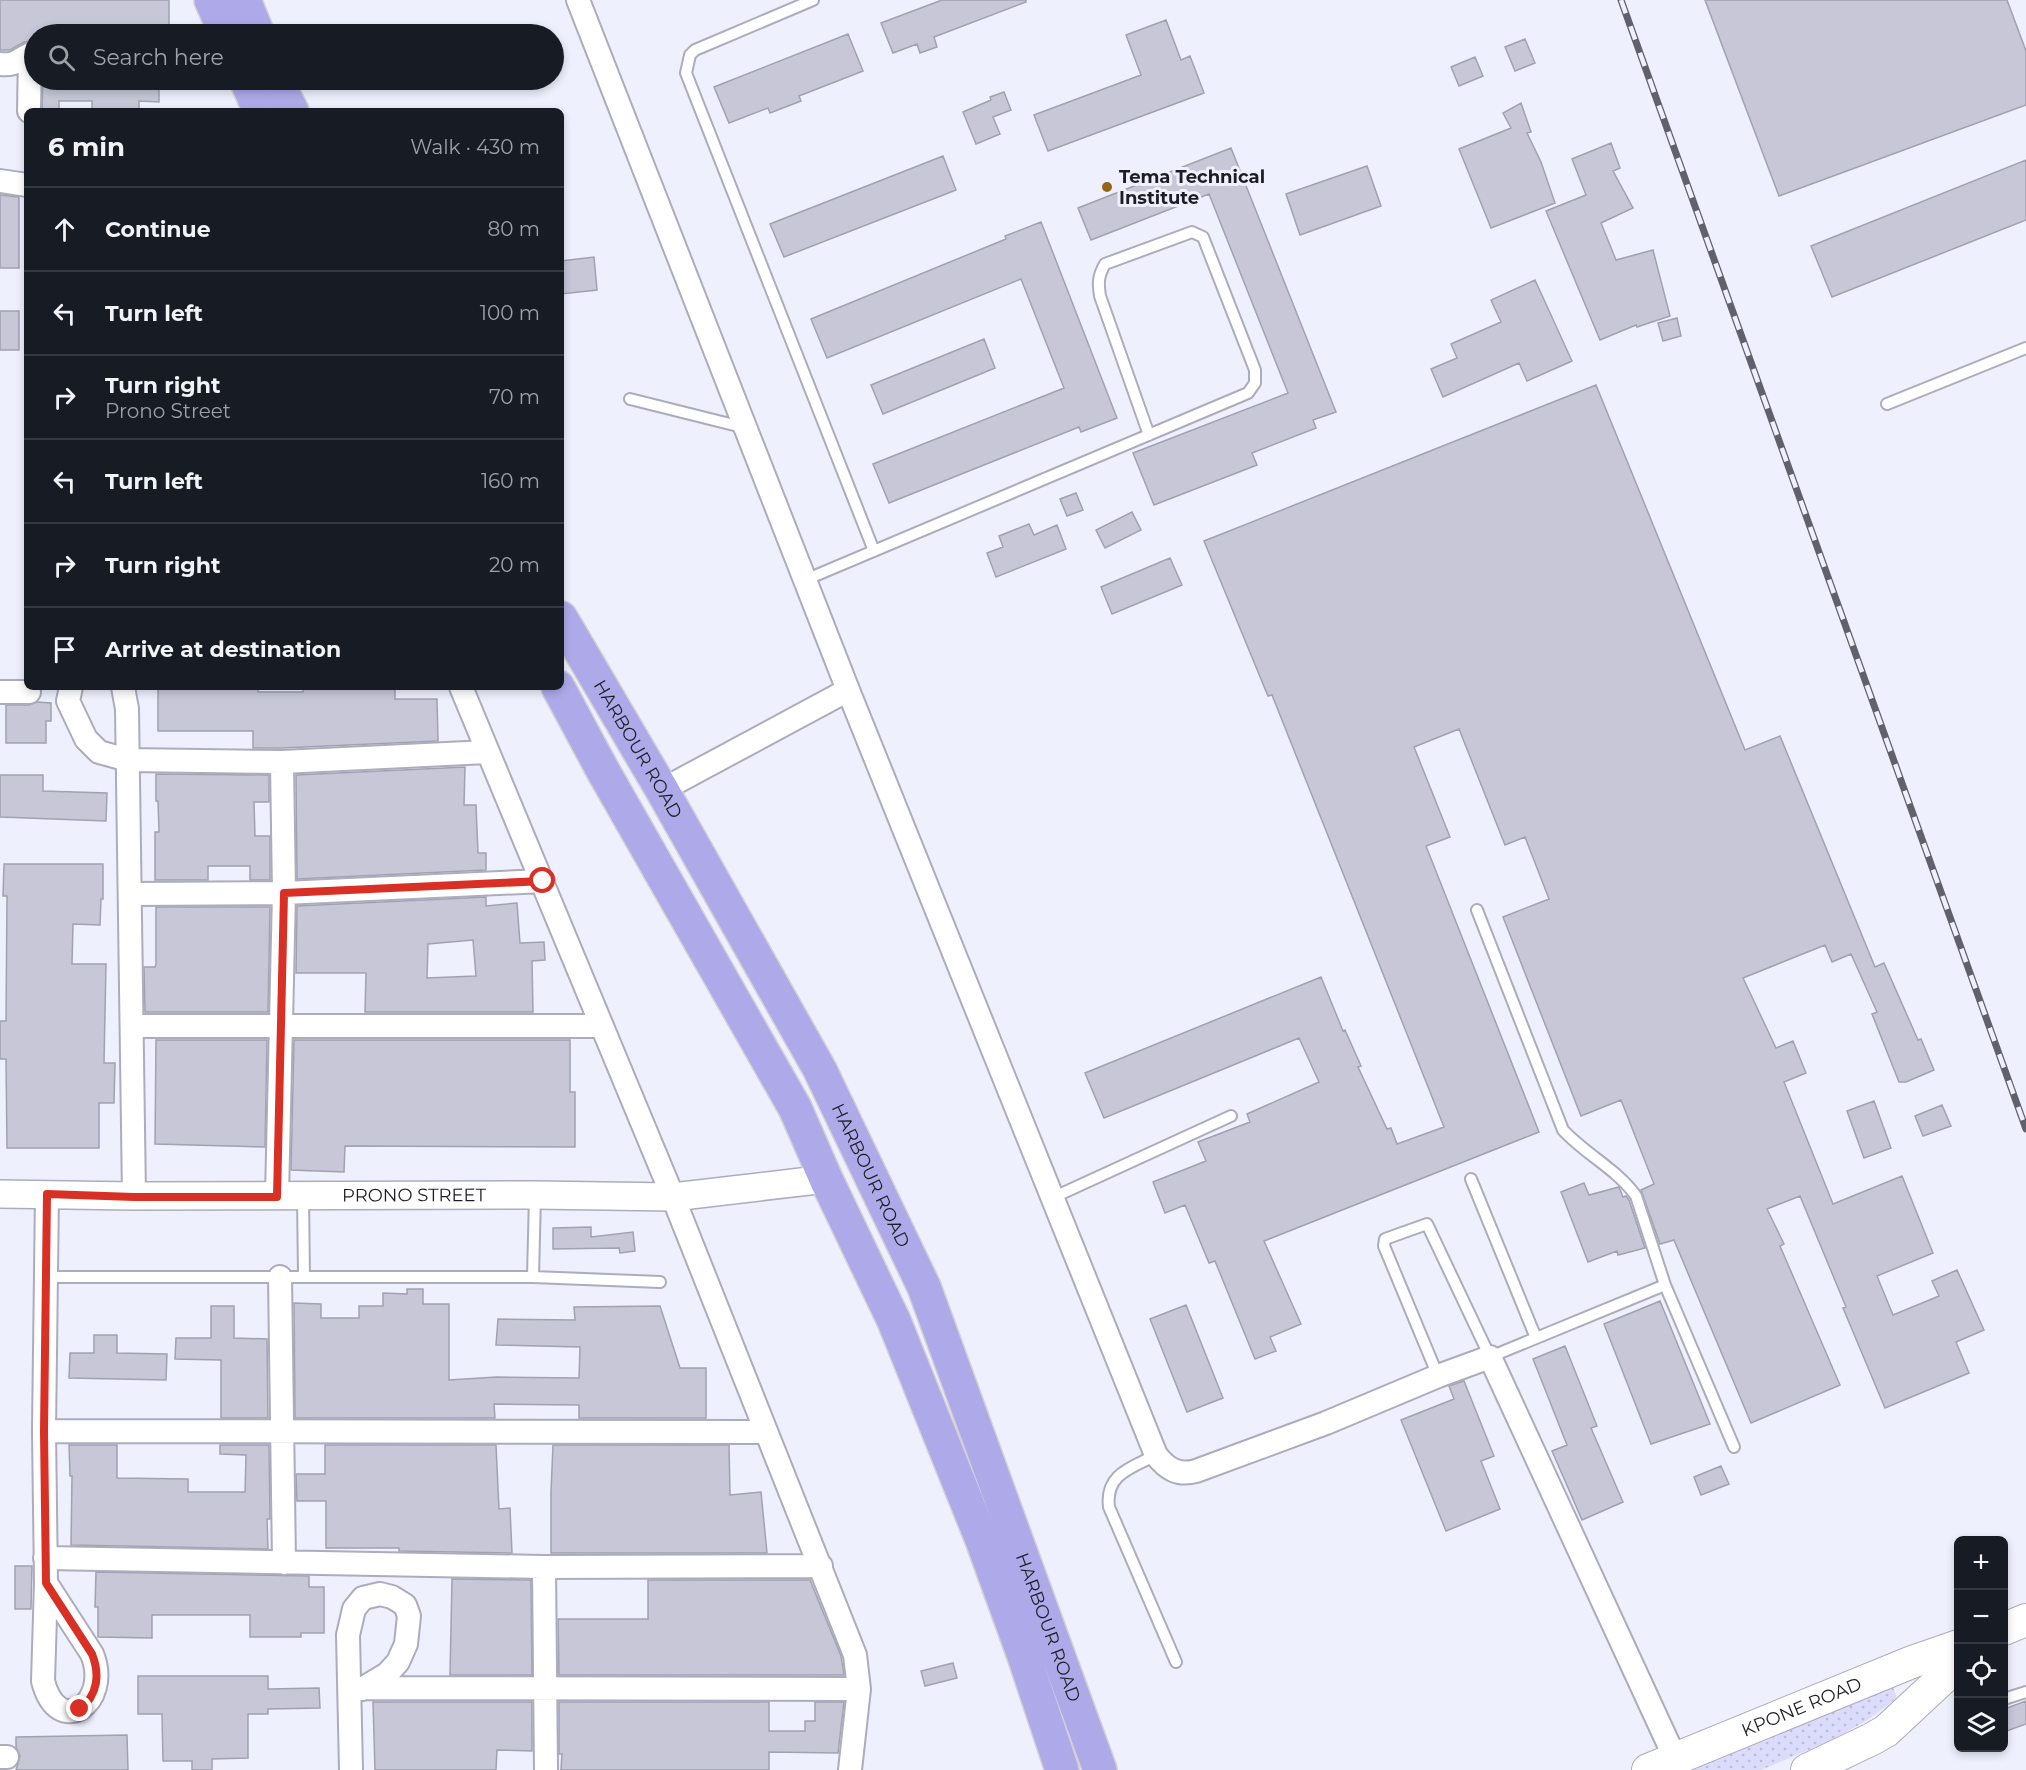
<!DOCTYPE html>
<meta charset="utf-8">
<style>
:root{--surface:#171b24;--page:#242831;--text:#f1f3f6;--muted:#9ea1a6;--line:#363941}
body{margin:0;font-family:Montserrat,sans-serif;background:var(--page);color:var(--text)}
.controls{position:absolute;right:18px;bottom:18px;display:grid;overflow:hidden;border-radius:9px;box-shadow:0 3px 9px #0003}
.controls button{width:54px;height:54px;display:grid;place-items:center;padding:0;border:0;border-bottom:2px solid var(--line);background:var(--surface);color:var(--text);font:30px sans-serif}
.stop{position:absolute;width:18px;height:18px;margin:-14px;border:4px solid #d93025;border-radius:50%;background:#fff}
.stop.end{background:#d93025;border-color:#fff;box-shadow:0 2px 6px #0008}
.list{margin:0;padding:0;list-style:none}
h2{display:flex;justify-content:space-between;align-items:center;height:78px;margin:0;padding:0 24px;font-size:26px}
h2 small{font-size:20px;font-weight:400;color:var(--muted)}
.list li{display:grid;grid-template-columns:39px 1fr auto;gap:18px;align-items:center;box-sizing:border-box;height:84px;padding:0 24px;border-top:2px solid var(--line)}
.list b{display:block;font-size:22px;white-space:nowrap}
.list p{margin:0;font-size:20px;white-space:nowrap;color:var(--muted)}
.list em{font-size:20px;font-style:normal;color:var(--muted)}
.icon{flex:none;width:33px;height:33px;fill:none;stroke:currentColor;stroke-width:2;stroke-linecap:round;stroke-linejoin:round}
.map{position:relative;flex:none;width:2026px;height:1770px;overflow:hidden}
.search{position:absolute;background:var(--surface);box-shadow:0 3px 9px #0003;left:24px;top:24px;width:540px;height:66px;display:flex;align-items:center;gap:15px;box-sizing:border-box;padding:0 21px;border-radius:33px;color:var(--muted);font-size:22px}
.panel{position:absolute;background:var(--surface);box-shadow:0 3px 9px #0003;left:24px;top:108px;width:540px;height:582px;border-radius:9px}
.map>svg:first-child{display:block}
</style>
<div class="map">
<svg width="2026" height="1770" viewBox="0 0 2026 1770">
<defs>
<pattern id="grass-dots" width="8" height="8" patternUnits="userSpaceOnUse" patternTransform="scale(1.5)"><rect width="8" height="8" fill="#dbdcfc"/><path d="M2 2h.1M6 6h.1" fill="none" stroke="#bcbcd8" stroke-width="1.8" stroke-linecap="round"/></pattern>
</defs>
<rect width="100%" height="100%" fill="#eff0fe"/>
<path fill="url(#grass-dots)" d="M 1883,1687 L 1893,1687 L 1897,1698 L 1866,1721 L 1830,1741 L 1761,1770 L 1662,1770 Z"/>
<path fill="#c7c7d8" stroke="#a0a1b1" stroke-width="1.5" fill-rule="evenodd" d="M 0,0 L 169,0 L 169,34 L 34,34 L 34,41 L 24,42 L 10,50 L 0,50 Z
M 942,0 L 1026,0 L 1026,2 L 934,37 L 937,47 L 920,53 L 917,44 L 893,53 L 881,23 Z
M 1705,0 L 2007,0 L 2026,51 L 2026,105 L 1779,196 Z
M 1166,20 L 1181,60 L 1190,56 L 1204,93 L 1048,151 L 1034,115 L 1141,75 L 1126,35 Z
M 848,34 L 863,71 L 799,96 L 801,101 L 770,113 L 768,108 L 729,123 L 714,87 Z
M 1525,39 L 1535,63 L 1515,71 L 1505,47 Z
M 1475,57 L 1483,76 L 1459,86 L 1451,67 Z
M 43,80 L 159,80 L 159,102 L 139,101 L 139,111 L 92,111 L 92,101 L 59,101 L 59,111 L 42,111 Z
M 1004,92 L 1011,110 L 993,117 L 1000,134 L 976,144 L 963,112 L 991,100 L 990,97 Z
M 1521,103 L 1531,132 L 1527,133 L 1541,162 L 1555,203 L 1491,228 L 1459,149 L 1511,128 L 1503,113 Z
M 1611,143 L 1620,168 L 1613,171 L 1633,208 L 1601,223 L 1616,260 L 1653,250 L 1670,316 L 1637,327 L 1636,325 L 1600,340 L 1546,211 L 1586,195 L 1572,159 Z
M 1231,148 L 1336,412 L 1313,420 L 1316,428 L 1252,453 L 1257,465 L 1154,505 L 1133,453 L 1288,393 L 1209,194 L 1091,240 L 1078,208 Z
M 943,156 L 956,190 L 784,257 L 770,224 Z
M 2026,160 L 2026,220 L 1832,297 L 1811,246 Z
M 1367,166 L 1381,206 L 1300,235 L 1286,194 Z
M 0,195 L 19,197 L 19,268 L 0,268 Z
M 1041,222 L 1117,418 L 1081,432 L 1079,427 L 889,503 L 873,464 L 1064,388 L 1021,279 L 827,358 L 811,319 L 1006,239 L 1005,236 Z
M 594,257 L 597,290 L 561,294 L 561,261 Z
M 1535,280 L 1572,361 L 1527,381 L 1519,363 L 1443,397 L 1431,369 L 1457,358 L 1451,344 L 1501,322 L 1491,300 Z
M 0,311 L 19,311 L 19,350 L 0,350 Z
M 1677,318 L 1681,336 L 1663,341 L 1658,323 Z
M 984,339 L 995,368 L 883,414 L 871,385 Z
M 1596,385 L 1745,750 L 1780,736 L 1875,967 L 1884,963 L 1918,1040 L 1921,1039 L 1934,1070 L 1906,1082 L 1899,1082 L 1872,1014 L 1877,1012 L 1851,954 L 1832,962 L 1825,945 L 1743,978 L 1776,1048 L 1793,1041 L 1806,1073 L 1784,1082 L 1833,1204 L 1902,1176 L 1933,1253 L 1877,1276 L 1893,1315 L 1939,1296 L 1932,1281 L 1957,1270 L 1984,1330 L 1956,1342 L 1969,1373 L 1885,1408 L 1843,1308 L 1846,1307 L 1800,1196 L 1767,1209 L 1784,1244 L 1780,1246 L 1840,1385 L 1751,1423 L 1674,1240 L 1660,1244 L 1641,1190 L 1654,1184 L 1621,1100 L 1581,1116 L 1503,917 L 1549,899 L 1525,837 L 1505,845 L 1459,729 L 1414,747 L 1450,837 L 1426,846 L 1539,1132 L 1264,1241 L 1301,1324 L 1270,1337 L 1276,1351 L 1255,1359 L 1215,1261 L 1209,1263 L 1185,1205 L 1165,1213 L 1153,1182 L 1206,1161 L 1198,1142 L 1250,1122 L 1247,1114 L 1319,1082 L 1299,1038 L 1104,1118 L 1085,1073 L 1321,977 L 1343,1031 L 1345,1030 L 1361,1066 L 1358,1067 L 1387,1129 L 1391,1128 L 1397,1144 L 1444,1127 L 1272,695 L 1268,696 L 1204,541 Z
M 1076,493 L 1083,510 L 1067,516 L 1060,499 Z
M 1132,512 L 1141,530 L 1105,548 L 1096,530 Z
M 1029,524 L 1034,535 L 1057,525 L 1066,549 L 996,577 L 987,553 L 1003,547 L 999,536 Z
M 1170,558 L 1182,585 L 1112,614 L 1101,587 Z
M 158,687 L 258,687 L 258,692 L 303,692 L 303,687 L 395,687 L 395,699 L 437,699 L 438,741 L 282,748 L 253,748 L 253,731 L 158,731 Z
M 37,702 L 51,703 L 51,721 L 46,721 L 46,743 L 6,743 L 6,705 L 29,705 Z
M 465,767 L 464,805 L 476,805 L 478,853 L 486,853 L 486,870 L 297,879 L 296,775 Z
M 156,774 L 269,775 L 269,802 L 254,802 L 255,836 L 270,836 L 270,880 L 250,880 L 250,866 L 208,866 L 208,880 L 155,880 L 155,832 L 159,832 L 158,801 L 156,801 Z
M 0,775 L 43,775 L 43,791 L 107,793 L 106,821 L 0,817 Z
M 4,864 L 103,864 L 103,899 L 101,899 L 100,925 L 73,924 L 72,964 L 106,964 L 104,1063 L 115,1063 L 114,1103 L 99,1103 L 99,1148 L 7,1148 L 6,1059 L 0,1059 L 0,1021 L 6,1021 L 7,896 L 3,896 Z
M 486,897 L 486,906 L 517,903 L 520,943 L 544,942 L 545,960 L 532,961 L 533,1012 L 365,1012 L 366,973 L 296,973 L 297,906 ZM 473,940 L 476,976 L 427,978 L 428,944 Z
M 156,907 L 270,907 L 268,1012 L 145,1012 L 144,967 L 155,967 L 156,964 Z
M 156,1040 L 267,1040 L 265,1147 L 155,1144 Z
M 294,1040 L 570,1040 L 570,1092 L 575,1092 L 575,1147 L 345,1146 L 344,1172 L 291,1170 Z
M 1874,1101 L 1891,1148 L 1864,1158 L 1847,1111 Z
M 1942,1105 L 1951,1126 L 1923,1136 L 1915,1116 Z
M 1584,1183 L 1589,1195 L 1619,1187 L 1623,1197 L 1626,1196 L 1629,1200 L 1645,1248 L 1618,1255 L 1617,1251 L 1588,1262 L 1561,1192 Z
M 591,1227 L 591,1237 L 633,1232 L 635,1251 L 620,1253 L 619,1248 L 553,1249 L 553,1228 Z
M 407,1289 L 423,1289 L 423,1304 L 449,1304 L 449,1380 L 497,1377 L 579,1378 L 580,1347 L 496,1345 L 498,1319 L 575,1320 L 574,1307 L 660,1306 L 680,1368 L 706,1368 L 706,1418 L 579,1418 L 579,1405 L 494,1404 L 495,1418 L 295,1418 L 294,1303 L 321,1304 L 321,1318 L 359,1318 L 359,1306 L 383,1306 L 383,1293 L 407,1294 Z
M 1660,1301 L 1710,1424 L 1651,1444 L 1604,1324 Z
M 1186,1305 L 1223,1398 L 1187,1412 L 1150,1319 Z
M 211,1306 L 234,1306 L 234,1338 L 267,1339 L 268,1418 L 221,1418 L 221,1360 L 175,1359 L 176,1338 L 211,1338 Z
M 94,1335 L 117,1335 L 117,1353 L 167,1354 L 166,1380 L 69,1378 L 70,1353 L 94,1353 Z
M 1565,1346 L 1597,1426 L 1591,1428 L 1623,1502 L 1582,1520 L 1552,1451 L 1567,1445 L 1533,1359 Z
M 1464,1381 L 1494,1456 L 1481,1461 L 1500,1509 L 1446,1531 L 1401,1420 L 1454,1399 L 1449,1386 Z
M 69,1445 L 117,1445 L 117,1478 L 188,1479 L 188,1492 L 245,1492 L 246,1455 L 220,1454 L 220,1445 L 269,1445 L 270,1519 L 267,1519 L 268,1549 L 71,1545 L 72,1476 L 70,1476 Z
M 325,1445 L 496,1445 L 499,1509 L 510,1508 L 512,1553 L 399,1551 L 399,1548 L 326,1548 L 326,1501 L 297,1501 L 296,1474 L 325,1474 Z
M 553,1445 L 729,1445 L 730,1495 L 761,1492 L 767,1553 L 551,1553 L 551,1492 Z
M 1721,1466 L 1729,1484 L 1701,1495 L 1694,1477 Z
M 15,1566 L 32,1566 L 31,1609 L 15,1609 Z
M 96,1572 L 309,1576 L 309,1587 L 324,1587 L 324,1633 L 301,1633 L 301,1637 L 250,1637 L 250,1615 L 152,1615 L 152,1638 L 98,1637 L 98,1607 L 95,1607 Z
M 452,1579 L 531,1580 L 532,1675 L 450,1675 Z
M 648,1580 L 810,1580 L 841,1656 L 844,1675 L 559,1675 L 558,1619 L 648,1619 Z
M 953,1663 L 957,1678 L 925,1686 L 921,1671 Z
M 138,1676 L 268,1676 L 268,1689 L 319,1688 L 320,1708 L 268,1709 L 268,1714 L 248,1714 L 248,1758 L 212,1759 L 212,1770 L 192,1770 L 192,1761 L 163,1761 L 162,1714 L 138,1714 Z
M 2026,1701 L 2026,1724 L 2004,1732 L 2004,1709 Z
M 373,1702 L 532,1702 L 532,1751 L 497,1750 L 496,1770 L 375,1770 Z
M 559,1702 L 769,1702 L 769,1731 L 805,1731 L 805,1721 L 815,1721 L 815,1702 L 844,1702 L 838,1753 L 769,1752 L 769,1770 L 561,1770 L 562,1754 L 559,1754 Z
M 127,1735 L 128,1770 L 16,1770 L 20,1756 L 16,1747 L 16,1737 Z"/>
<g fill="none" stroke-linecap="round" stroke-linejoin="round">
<g stroke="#acacbc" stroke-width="14">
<path id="service" d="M 813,0 L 695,50 L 690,55 L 686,73 L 874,551
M 630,399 L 746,428
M 1887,404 L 2026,348
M 805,580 L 1248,393 L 1255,383 L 1255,370 L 1203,237 L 1192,232 L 1105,264 C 1098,276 1098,283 1100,296 L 1149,435
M 1477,910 L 1563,1130 C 1585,1154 1618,1170 1636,1196 L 1665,1285 L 1734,1447
M 1471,1179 L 1536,1338
M 535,1195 L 533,1277 L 660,1282
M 303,1196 L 304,1277
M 1052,1198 L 1231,1116
M 46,1277 L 533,1277
M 1438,1376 L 1384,1246 L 1385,1239 L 1427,1224 L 1490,1357 L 1665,1285
M 1156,1455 C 1131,1468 1105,1474 1109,1507 L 1176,1662
M 2004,1699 L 2026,1692"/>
</g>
<g stroke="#acacbc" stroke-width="26">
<path id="minor" d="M 578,0 L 848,690 L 1156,1455 C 1167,1469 1178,1476 1196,1471 L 1326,1423 L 1438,1376 L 1490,1357 L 1675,1758
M 0,64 C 20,66 19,56 34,54
M 29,111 L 30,54
M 0,181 L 27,185
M 71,687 L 68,701 L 86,739 L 99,752 L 128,760 L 282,762 L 487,752
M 123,687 L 127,709 L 134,1196
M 461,687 L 673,1197 L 855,1655 L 859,1689 L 850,1770
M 0,692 L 29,692
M 662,790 L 848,690
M 130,894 L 284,893 L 543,881
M 133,1026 L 602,1026
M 277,1196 L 284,893 L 282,762
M 280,1277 L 284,1563
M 44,1431 L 766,1432
M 45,1558 L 544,1567 L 821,1566
M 544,1567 L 546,1770
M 46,1583 L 92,1654 C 112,1703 58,1740 43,1681 L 46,1583 L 44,1431 L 47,1194
M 363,1688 L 859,1689
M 0,1757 L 7,1757
M 351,1770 L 348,1635 L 354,1609 L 363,1598 L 380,1594 L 392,1597 L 405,1605 L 409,1616 L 406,1644 L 398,1662 L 387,1674 L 362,1689"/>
</g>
<g stroke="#acacbc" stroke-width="30">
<g id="tertiary">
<path id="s1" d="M 0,1194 L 134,1196 L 535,1195 L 673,1197 L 826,1179"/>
</g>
</g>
<g stroke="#acacbc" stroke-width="34">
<g id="secondary">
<path d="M 2004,1629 L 2026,1620"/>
<path id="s2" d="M 1648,1770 L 1912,1662 L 1958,1646"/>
<path d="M 1807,1770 L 1872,1739 L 1886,1731 L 1958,1664"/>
</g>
</g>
<g stroke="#d2d2d3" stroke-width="36">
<g id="trunk">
<path d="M 211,0 L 226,34"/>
<path d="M 244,0 L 258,34"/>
<path d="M 246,80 L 260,111"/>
<path d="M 276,80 L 292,111"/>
<path id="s3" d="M 561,618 L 662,790 L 820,1070 L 924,1287 L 1100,1770"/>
<path d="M 558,687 L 602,769 L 795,1108 L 826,1179 L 894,1321 L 982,1540 L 1024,1656 L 1062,1770"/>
</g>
</g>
<use href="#service" stroke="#fff" stroke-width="10"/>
<use href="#minor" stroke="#fff" stroke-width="22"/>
<use href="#tertiary" stroke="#fff" stroke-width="27"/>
<use href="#secondary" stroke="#fff" stroke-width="32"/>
<use href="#trunk" stroke="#aeaaea" stroke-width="33"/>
<g stroke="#60616a" stroke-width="7">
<path id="rail" d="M 1621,0 L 2026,1129"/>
</g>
<use href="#rail" stroke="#eff0fe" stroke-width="4.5" stroke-dasharray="14" stroke-linecap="butt"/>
</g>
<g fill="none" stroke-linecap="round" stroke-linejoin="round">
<path stroke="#d93025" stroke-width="8" d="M 80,1709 C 98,1695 100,1674 92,1654 L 46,1583 L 44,1431 L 47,1194 L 134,1197 L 277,1197 L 284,893 L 543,881"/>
</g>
<circle fill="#946513" stroke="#eff0fe" stroke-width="2" cx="1107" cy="187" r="6"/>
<g text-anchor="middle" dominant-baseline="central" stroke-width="6" stroke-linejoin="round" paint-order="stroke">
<g font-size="18" font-weight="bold" fill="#1d1e24" stroke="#eff0fe" text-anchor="start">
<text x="1119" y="177">Tema Technical<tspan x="1119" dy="21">Institute</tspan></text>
</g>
<g font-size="18" fill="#1d1e24" stroke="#eff0fe">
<text stroke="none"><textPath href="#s3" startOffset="152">HARBOUR ROAD</textPath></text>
<text stroke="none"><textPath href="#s3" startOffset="638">HARBOUR ROAD</textPath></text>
<text stroke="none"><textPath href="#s1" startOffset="414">PRONO STREET</textPath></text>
<text stroke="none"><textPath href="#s3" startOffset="1124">HARBOUR ROAD</textPath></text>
<text stroke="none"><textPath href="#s2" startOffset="166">KPONE ROAD</textPath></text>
</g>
</g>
</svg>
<div class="controls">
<button>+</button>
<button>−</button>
<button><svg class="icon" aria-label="locate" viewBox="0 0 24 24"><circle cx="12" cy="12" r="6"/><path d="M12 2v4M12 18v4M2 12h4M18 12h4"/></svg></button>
<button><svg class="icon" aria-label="layers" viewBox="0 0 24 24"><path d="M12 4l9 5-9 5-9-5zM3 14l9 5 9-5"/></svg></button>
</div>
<div class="stop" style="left:543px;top:881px"></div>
<div class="stop end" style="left:80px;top:1709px"></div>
<div class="search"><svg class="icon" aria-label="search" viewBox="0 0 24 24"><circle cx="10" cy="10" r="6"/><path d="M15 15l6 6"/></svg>Search here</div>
<section class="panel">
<h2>6 min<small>Walk · 430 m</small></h2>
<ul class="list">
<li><svg class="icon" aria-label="ahead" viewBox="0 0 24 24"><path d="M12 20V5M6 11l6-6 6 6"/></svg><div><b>Continue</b></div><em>80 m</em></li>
<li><svg class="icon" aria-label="left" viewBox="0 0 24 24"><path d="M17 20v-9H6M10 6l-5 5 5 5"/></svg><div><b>Turn left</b></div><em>100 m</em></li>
<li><svg class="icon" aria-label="right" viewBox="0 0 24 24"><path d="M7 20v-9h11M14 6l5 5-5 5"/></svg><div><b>Turn right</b><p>Prono Street</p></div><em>70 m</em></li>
<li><svg class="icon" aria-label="left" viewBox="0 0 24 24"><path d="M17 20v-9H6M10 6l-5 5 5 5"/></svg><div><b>Turn left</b></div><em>160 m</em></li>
<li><svg class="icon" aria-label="right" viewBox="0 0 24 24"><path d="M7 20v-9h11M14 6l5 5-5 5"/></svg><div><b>Turn right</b></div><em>20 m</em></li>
<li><svg class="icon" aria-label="arrive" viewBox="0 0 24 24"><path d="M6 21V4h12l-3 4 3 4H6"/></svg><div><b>Arrive at destination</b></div></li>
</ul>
</section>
</div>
